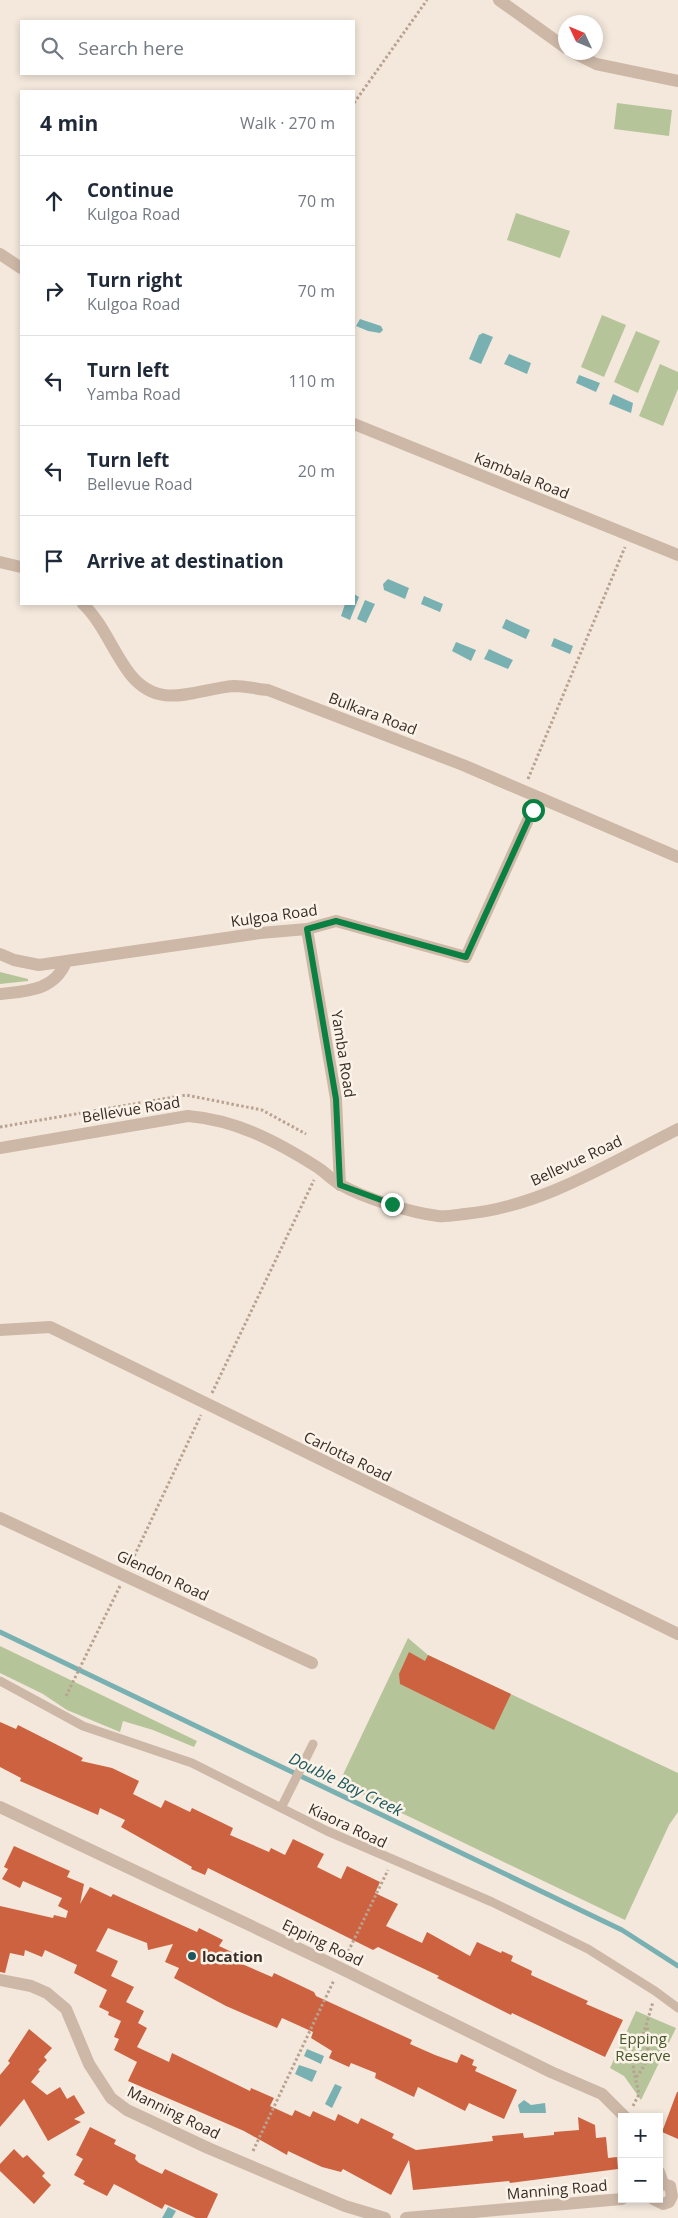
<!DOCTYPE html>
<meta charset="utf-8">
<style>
:root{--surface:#fff;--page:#f6f6f7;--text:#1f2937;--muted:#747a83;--line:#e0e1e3}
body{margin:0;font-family:"Open Sans",sans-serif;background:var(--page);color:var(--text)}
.controls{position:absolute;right:15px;bottom:15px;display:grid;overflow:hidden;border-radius:0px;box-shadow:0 2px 8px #0003}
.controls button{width:45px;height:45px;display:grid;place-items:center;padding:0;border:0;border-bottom:1px solid var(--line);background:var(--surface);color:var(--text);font:25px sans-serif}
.compass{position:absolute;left:558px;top:15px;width:45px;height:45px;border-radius:50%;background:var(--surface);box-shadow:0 2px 8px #0003;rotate:314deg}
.stop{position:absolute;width:15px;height:15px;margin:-11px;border:4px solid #0b8043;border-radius:50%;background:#fff}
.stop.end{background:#0b8043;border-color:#fff;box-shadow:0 1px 5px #0008}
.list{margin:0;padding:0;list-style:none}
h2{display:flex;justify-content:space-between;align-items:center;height:65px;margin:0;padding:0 20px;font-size:21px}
h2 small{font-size:16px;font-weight:400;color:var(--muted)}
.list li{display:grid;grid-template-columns:32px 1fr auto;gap:15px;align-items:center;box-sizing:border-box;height:90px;padding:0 20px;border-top:1px solid var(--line)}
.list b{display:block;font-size:19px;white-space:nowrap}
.list p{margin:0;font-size:16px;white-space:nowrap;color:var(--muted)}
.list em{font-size:16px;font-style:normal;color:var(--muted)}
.icon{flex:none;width:28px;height:28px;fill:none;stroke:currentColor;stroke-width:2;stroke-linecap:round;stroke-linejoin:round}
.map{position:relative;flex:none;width:678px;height:2218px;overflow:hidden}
.search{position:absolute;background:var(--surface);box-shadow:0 2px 8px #0003;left:20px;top:20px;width:335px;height:55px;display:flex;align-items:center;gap:12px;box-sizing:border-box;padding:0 18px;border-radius:0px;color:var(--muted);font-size:19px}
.panel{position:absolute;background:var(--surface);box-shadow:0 2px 8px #0003;left:20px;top:90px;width:335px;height:515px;border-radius:0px}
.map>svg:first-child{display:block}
</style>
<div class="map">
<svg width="678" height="2218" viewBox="0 0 678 2218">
<rect width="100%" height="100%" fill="#f4e8dc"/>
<path fill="#b6c49a" d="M 617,103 L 672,110 L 669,136 L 614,129 Z
M 516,213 L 570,231 L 560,258 L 507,240 Z
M 602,315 L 626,325 L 604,377 L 581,367 Z
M 636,331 L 660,341 L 638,393 L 614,382 Z
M 660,364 L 678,372 L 678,389 L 663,426 L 639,416 Z
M 0,972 L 28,979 L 28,981 L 0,984 Z
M 408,1638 L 428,1655 L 678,1773 L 678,1812 L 669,1825 L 625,1920 L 339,1783 Z
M 0,1646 L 197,1741 L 194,1747 L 153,1730 L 123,1721 L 120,1732 L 67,1710 L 43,1694 L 0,1673 Z
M 636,2011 L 676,2028 L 641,2100 L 624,2076 L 610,2068 Z"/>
<path fill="#79b0b2" d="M 360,319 L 381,326 L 383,330 L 380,333 L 368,331 L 356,326 Z
M 483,333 L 493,337 L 481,364 L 469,359 L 479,335 Z
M 509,354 L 531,363 L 527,374 L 504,364 Z
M 579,375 L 600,383 L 596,392 L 576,383 Z
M 613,394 L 633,403 L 631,413 L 609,404 Z
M 388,579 L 409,588 L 405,599 L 384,590 L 383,584 Z
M 354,594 L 359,597 L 350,620 L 341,616 L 345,604 L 354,604 Z
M 424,596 L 443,604 L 440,612 L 421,604 Z
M 365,600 L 375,604 L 366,623 L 357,619 Z
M 506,619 L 530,630 L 526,639 L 502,628 Z
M 554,638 L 573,646 L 570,654 L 551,646 Z
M 456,642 L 476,650 L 471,661 L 452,651 Z
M 489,649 L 513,660 L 508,669 L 484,659 Z
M 307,2049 L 324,2056 L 321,2064 L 304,2056 Z
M 299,2065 L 317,2071 L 312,2082 L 295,2074 Z
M 335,2084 L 342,2087 L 332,2108 L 325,2104 Z
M 524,2100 L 531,2105 L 545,2103 L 546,2113 L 520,2113 L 518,2105 Z
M 168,2207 L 176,2211 L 172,2218 L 162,2218 Z"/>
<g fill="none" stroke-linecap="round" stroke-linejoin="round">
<path stroke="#79b0b2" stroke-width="5" d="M 0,1632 L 622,1930 L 678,1966"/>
</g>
<path fill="#cd6240" d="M 409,1652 L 425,1661 L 428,1655 L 511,1694 L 494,1730 L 400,1684 L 399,1674 Z
M 0,1722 L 16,1729 L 18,1725 L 83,1758 L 81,1761 L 112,1768 L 139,1781 L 133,1794 L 161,1808 L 165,1800 L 190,1812 L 192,1808 L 233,1828 L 230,1835 L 269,1852 L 271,1848 L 285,1855 L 293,1839 L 324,1854 L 317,1867 L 341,1879 L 347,1866 L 380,1882 L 375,1893 L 398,1904 L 386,1926 L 422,1943 L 427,1932 L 470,1956 L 477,1942 L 501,1953 L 502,1951 L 513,1956 L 511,1961 L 532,1971 L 531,1975 L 588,2001 L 586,2004 L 623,2020 L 605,2057 L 531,2022 L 512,2013 L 511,2015 L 437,1978 L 439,1976 L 378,1947 L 373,1950 L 208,1868 L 205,1875 L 191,1869 L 192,1867 L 121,1827 L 125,1820 L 100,1808 L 98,1815 L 20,1781 L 21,1778 L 0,1767 Z
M 14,1846 L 70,1871 L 67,1877 L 84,1884 L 80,1904 L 90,1887 L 111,1897 L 113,1894 L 197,1932 L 199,1928 L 223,1940 L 219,1946 L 251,1961 L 243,1961 L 242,1964 L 272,1977 L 274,1973 L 314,1992 L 316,1996 L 412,2040 L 410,2044 L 435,2055 L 457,2063 L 461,2054 L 474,2060 L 472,2065 L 477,2067 L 475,2071 L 517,2090 L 504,2119 L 469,2103 L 465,2111 L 418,2087 L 414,2097 L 375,2078 L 376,2073 L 351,2063 L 349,2067 L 329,2058 L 332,2051 L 311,2038 L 313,2032 L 282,2018 L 277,2028 L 226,2006 L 174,1978 L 179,1968 L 165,1962 L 173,1944 L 148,1950 L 147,1943 L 108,1928 L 96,1951 L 118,1961 L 111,1976 L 134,1987 L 126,2002 L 144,2011 L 138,2023 L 147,2028 L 137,2047 L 169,2062 L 172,2053 L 250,2091 L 251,2088 L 274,2098 L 270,2106 L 292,2116 L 295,2110 L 310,2117 L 313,2111 L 335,2121 L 338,2114 L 358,2124 L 361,2118 L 394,2134 L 392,2138 L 416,2150 L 493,2141 L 492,2136 L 523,2133 L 524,2138 L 554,2135 L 554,2132 L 579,2130 L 578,2117 L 595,2125 L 596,2138 L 606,2137 L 608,2158 L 617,2157 L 618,2169 L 510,2183 L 509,2181 L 413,2190 L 409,2160 L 391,2195 L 343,2169 L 341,2172 L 322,2167 L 288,2151 L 287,2155 L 244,2131 L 128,2081 L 137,2062 L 114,2050 L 119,2039 L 114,2037 L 121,2021 L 108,2015 L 109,2012 L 99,2007 L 107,1990 L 74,1973 L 77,1965 L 45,1950 L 42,1957 L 25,1950 L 24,1956 L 10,1953 L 5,1973 L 0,1972 L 0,1906 L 53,1918 L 54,1915 L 66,1918 L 68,1911 L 58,1906 L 62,1898 L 23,1881 L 20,1888 L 2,1879 L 8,1869 L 4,1867 Z
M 29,2029 L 52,2048 L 44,2057 L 47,2060 L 38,2070 L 40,2071 L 31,2082 L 47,2095 L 60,2087 L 67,2099 L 74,2095 L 85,2113 L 74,2119 L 81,2122 L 48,2141 L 24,2099 L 0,2127 L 0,2075 L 10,2063 L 8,2061 Z
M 677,2092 L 678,2092 L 678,2139 L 662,2132 Z
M 90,2127 L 116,2140 L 114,2144 L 136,2155 L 135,2159 L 139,2163 L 162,2174 L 165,2169 L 218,2194 L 207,2218 L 196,2218 L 165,2204 L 162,2209 L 114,2184 L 107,2196 L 83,2184 L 85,2181 L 74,2175 L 83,2159 L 76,2155 Z
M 14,2149 L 23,2158 L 27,2155 L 45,2173 L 42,2176 L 51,2185 L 34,2204 L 0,2171 L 0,2164 Z"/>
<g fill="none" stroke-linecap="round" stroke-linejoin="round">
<path stroke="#b8a291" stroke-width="3" stroke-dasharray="2.5 2.5" stroke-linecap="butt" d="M 354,103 L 427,0
M 528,779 L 625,547
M 0,1127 L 186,1095 L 262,1110 L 306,1134
M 212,1393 L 314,1180
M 130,1565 L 201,1415
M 66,1696 L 120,1586
M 346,1956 L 388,1870
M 636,2077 C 650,2063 649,2043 647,2025
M 633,2106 L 639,2094 L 633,2068 L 653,2002
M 253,2151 L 334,1980"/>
<path stroke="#cdb8a7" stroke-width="9" d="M 0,1681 L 83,1726 L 192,1763 L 327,1831 L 492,1902 L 588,1949 L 655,1991 L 678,2008
M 281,1808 L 313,1744"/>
<path stroke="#cdb8a7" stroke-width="12" d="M 0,254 L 21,268
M 354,424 L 678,555
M 0,562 L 21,567
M 83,604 C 103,623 113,652 130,674 C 160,712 195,689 234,686 C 245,686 257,689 268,690 L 463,765 L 678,857
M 307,929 L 336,1099 L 340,1185
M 0,954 L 14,960 L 39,965 L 260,933 L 307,929 L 336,921 L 466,957 L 538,798
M 0,994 C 27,991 54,991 66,962
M 0,1330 L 50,1327 L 678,1634
M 0,1518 L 312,1663
M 0,1807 L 340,1968 L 551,2072 L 602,2094 L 625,2117
M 659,2172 L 663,2183"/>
<path stroke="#cdb8a7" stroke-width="12" d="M 499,0 L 566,48
M 572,52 L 596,64 L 678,81
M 0,1148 L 188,1116 C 236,1120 276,1141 317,1167 C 325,1172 332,1180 341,1185 C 364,1198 412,1213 438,1216 C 446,1217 456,1215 465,1214 C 541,1207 610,1163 678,1129
M 0,1980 L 31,1986 L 47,1993 L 66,2009 L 89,2064 L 111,2098 L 127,2110 L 208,2148 L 345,2206 L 385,2218
M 653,2199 L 663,2204 L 669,2202 L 672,2196 L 670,2186 L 659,2183
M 406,2218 L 622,2199"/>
</g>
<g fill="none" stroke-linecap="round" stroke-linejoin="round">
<path stroke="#0b8043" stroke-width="6" d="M 392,1204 L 340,1185 L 336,1099 L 307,929 L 336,921 L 466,957 L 533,810"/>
</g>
<circle fill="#1a585d" stroke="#fbf2e8" stroke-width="2" cx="192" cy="1956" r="5"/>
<g text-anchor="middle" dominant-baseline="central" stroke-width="5" stroke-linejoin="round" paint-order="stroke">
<g font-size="15" fill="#382d28" stroke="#fbf2e8">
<text transform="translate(522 475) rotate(22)">Kambala Road</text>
<text transform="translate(373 713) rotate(21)">Bulkara Road</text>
<text transform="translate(274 915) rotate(-8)">Kulgoa Road</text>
<text transform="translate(344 1054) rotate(81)">Yamba Road</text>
<text transform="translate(131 1109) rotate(-9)">Bellevue Road</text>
<text transform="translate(576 1160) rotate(-25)">Bellevue Road</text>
<text transform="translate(348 1456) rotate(26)">Carlotta Road</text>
<text transform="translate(163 1575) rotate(25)">Glendon Road</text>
<text transform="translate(348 1825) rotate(25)">Kiaora Road</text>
<text transform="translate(323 1942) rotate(26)">Epping Road</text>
<text transform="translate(174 2112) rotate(26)">Manning Road</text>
<text transform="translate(557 2189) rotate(-5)">Manning Road</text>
</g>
<g font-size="15" font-weight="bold" fill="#382d28" stroke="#fbf2e8" text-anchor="start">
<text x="202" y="1956">location</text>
</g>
<g font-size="15" fill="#47582a" stroke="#fbf2e8">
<text x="643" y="2038">Epping<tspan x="643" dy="17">Reserve</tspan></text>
</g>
<g font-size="16" font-style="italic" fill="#1a585d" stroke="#fbf2e8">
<text transform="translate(346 1784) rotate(26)">Double Bay Creek</text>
</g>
</g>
</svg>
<div class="controls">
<button>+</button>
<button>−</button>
</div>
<svg class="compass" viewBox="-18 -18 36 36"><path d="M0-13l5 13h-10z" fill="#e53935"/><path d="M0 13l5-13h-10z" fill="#747a83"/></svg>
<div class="stop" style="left:533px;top:810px"></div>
<div class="stop end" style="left:392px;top:1204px"></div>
<div class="search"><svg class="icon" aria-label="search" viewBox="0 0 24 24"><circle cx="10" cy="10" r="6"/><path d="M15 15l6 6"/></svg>Search here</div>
<section class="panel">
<h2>4 min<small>Walk · 270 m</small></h2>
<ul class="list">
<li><svg class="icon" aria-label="ahead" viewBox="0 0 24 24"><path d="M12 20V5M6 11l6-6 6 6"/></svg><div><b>Continue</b><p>Kulgoa Road</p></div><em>70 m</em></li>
<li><svg class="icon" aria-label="right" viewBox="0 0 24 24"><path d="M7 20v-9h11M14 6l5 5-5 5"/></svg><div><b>Turn right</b><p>Kulgoa Road</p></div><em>70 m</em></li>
<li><svg class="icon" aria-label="left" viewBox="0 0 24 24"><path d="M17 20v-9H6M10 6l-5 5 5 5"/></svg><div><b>Turn left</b><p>Yamba Road</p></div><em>110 m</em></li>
<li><svg class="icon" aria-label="left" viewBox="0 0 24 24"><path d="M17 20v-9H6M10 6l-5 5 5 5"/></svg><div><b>Turn left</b><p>Bellevue Road</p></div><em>20 m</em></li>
<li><svg class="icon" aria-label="arrive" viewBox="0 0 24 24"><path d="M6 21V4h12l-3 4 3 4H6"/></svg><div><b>Arrive at destination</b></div></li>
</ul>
</section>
</div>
